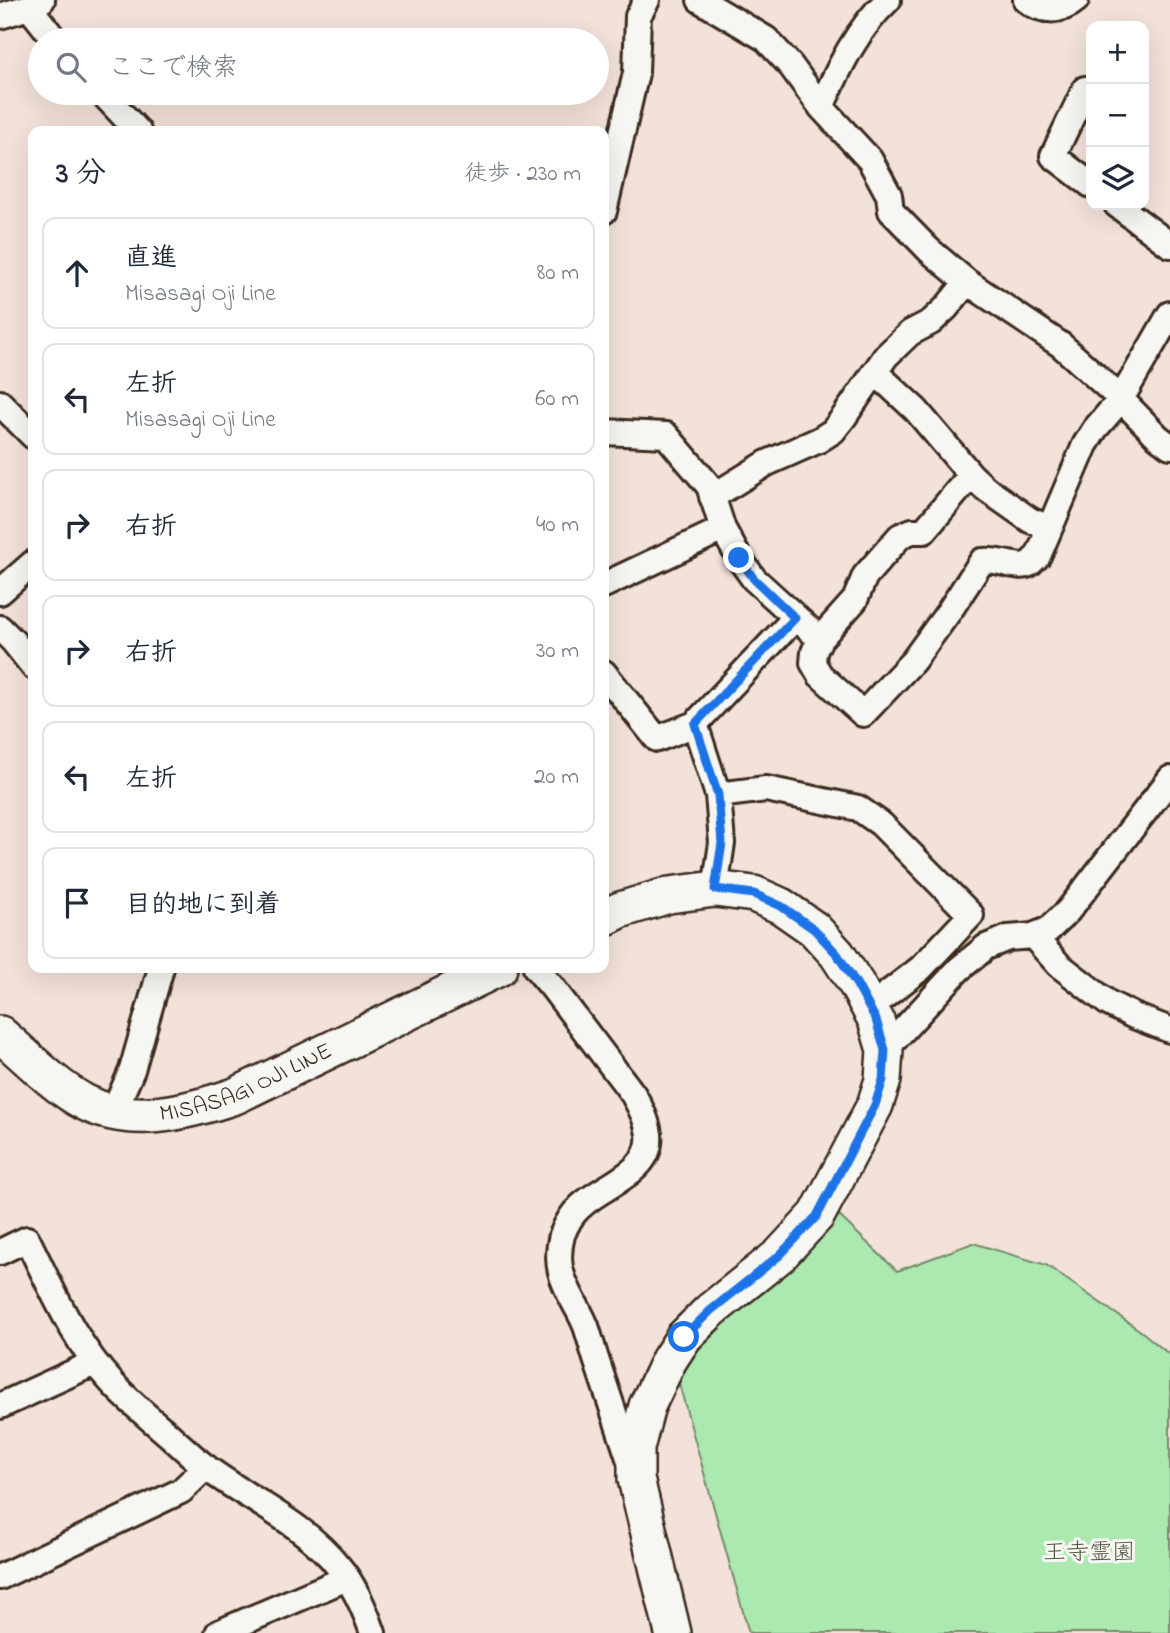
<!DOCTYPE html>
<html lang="ja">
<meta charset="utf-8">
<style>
:root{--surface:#fff;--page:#f6f6f7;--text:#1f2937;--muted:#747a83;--line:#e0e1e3}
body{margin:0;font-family:"Indie Flower","Klee One",sans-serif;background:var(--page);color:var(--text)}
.controls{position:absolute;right:21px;top:21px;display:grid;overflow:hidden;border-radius:14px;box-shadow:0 7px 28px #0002}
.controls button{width:63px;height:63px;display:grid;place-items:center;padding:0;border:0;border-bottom:2px solid var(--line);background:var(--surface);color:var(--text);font:35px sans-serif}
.stop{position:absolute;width:21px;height:21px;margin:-16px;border:5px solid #1a73e8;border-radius:50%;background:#fff}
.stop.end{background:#1a73e8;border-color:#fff;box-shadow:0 2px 7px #0008}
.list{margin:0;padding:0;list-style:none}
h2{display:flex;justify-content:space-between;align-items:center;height:91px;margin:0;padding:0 28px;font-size:30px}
h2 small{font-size:23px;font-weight:400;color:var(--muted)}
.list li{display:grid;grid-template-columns:46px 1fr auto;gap:21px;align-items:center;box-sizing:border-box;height:112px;margin:0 14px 14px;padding:0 14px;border:2px solid var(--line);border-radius:14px}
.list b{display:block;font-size:26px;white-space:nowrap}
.list p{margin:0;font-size:23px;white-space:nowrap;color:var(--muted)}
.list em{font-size:23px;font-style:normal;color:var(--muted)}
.icon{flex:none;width:38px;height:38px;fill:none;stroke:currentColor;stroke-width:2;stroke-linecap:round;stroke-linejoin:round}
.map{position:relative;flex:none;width:1170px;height:1633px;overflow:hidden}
.search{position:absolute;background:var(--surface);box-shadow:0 7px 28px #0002;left:28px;top:28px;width:581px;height:77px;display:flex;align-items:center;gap:18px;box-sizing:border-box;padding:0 24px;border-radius:38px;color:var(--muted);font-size:26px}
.panel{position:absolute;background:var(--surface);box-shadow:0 7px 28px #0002;left:28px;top:126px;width:581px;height:847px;border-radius:14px}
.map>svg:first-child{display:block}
</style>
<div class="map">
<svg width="1170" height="1633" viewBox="0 0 1170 1633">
<rect width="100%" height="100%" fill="#f3e2da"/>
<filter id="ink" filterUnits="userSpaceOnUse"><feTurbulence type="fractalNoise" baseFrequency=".0143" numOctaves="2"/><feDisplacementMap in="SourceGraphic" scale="14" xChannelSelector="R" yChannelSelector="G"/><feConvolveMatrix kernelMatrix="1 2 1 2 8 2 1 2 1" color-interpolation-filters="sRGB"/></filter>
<g filter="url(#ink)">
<path fill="#abe9b1" stroke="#738a68" stroke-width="2" d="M 833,1210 L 897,1271 L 973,1243 L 1046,1265 L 1142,1332 L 1170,1355 L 1170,1633 L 749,1633 L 676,1373 L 711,1319 Z"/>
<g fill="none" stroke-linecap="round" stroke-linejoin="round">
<g stroke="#3b2a1e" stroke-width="30">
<path id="street" d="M 700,0 L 766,39 L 791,66 L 821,107 L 870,160 L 889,195 L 891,211 L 929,250 L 967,282 L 1061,345 L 1121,399 L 1158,437 L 1170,446
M 1026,0 C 1041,12 1061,13 1076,0
M 29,7 L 55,40
M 0,16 L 29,7 L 42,0
M 1085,89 L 1053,156 L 1091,185
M 102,93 L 138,131
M 821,107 C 839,68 856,30 888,0
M 1117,205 L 1170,245
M 604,211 L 636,73 L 638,16 L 647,0
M 875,372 L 916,410 L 971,475 L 986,489 L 1030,520 L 1049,528
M 0,403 L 33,436
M 604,432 L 666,435 L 709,486 L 723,529 L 739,558 L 754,579 L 820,639
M 971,475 L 924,531 L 912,531 L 900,536 L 865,576 L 855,600 L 820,639 L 814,652 L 813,663 L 820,675 L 863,714 L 913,661 L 950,610 L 982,561 C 998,558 1017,570 1029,564 C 1032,562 1035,558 1038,556 L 1085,445 L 1095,429 L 1121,399 L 1170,314
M 712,497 L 767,463 L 819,440 L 833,431 L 844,417 L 886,356 L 910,333 L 931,322 L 946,308 L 967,282
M 604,585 L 723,529
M 0,592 L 33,563
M 0,628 L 13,641 L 33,666
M 604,673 L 657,739 L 695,724 L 795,618
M 695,724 L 718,795 L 722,843 L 715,889
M 718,795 L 766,789 L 858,808 L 881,824 L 971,915 L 921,968 L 869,1008
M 1033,936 L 1059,965 L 1108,1003 L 1134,1016 L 1170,1030
M 536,968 L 552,987 L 633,1094 C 640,1106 647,1119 649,1134 C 654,1173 599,1186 579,1208 C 571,1215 566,1225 562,1235 C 559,1247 558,1261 561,1272 C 566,1292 579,1308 586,1326 C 590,1338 593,1350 597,1362 C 608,1396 620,1430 631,1464
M 885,1050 L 959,969 L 986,947 L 1008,938 L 1033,936 L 1048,930 L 1068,911 L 1170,779
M 113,1113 L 132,1070 L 161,968
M 0,1252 L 27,1239 C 52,1289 74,1343 113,1384 C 130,1402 149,1418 168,1434 C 181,1446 194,1458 208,1469 C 252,1501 305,1524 339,1567 C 355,1586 365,1610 373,1633
M 0,1406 L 94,1363
M 0,1577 L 181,1491 L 206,1467
M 218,1633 L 347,1578"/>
</g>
<g stroke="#3b2a1e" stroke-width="40">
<g id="secondary">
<path d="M 604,918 L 620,910 L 669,895 L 715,889 L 754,894 L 781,906 L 814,929 L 837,954 L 857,985 L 876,1020 L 885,1050 L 883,1080 L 875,1105 L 817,1215 L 780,1255 L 710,1311 L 684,1337 L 669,1360 L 647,1406 L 636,1448 L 636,1479 L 673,1633"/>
<path id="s1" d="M 0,1034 C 27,1057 53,1085 84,1102 C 132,1127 187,1112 235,1096 L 499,968"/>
</g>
</g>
<use href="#street" stroke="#f6f6f2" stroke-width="24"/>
<use href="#secondary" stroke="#f6f6f2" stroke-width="35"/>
</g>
</g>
<g fill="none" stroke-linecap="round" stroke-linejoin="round" filter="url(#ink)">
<path stroke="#1a73e8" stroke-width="9" d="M 684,1337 L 710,1311 L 780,1255 L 817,1216 L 875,1105 L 883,1080 L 885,1050 L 876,1020 L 857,985 L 837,954 L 814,929 L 781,906 L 754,894 L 715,889 L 722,843 L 718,795 L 695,724 L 795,618 L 754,579 L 739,558"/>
</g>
<g text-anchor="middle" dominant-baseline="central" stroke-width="6" stroke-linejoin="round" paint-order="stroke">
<g font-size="23" fill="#3b2a1e" stroke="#f6f6f2">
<text stroke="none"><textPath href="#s1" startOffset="278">MISASAGI OJI LINE</textPath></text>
</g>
<g font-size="23" fill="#575a43" stroke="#f6f6f2">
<text x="1089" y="1553">王寺霊園</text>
</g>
</g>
</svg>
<div class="controls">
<button>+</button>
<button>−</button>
<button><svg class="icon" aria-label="layers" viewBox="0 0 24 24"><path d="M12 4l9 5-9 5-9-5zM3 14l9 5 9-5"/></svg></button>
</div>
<div class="stop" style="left:684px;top:1337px"></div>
<div class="stop end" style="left:739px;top:558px"></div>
<div class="search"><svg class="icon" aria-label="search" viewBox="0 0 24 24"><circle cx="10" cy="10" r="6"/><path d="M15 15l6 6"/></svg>ここで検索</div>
<section class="panel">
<h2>3 分<small>徒歩 · 230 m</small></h2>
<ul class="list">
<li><svg class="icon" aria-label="ahead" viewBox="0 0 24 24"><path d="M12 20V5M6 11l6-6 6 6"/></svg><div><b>直進</b><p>Misasagi Oji Line</p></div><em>80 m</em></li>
<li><svg class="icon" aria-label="left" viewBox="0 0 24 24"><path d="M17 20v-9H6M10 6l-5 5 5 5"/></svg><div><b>左折</b><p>Misasagi Oji Line</p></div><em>60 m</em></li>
<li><svg class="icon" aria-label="right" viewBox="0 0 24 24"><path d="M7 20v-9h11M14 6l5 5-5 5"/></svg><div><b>右折</b></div><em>40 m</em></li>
<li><svg class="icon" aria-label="right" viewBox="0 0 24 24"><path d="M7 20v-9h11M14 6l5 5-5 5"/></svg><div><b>右折</b></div><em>30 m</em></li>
<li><svg class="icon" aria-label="left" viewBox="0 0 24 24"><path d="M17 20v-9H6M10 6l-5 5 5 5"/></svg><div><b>左折</b></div><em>20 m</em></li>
<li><svg class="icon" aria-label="arrive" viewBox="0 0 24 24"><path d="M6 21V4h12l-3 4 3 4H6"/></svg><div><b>目的地に到着</b></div></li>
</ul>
</section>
</div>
